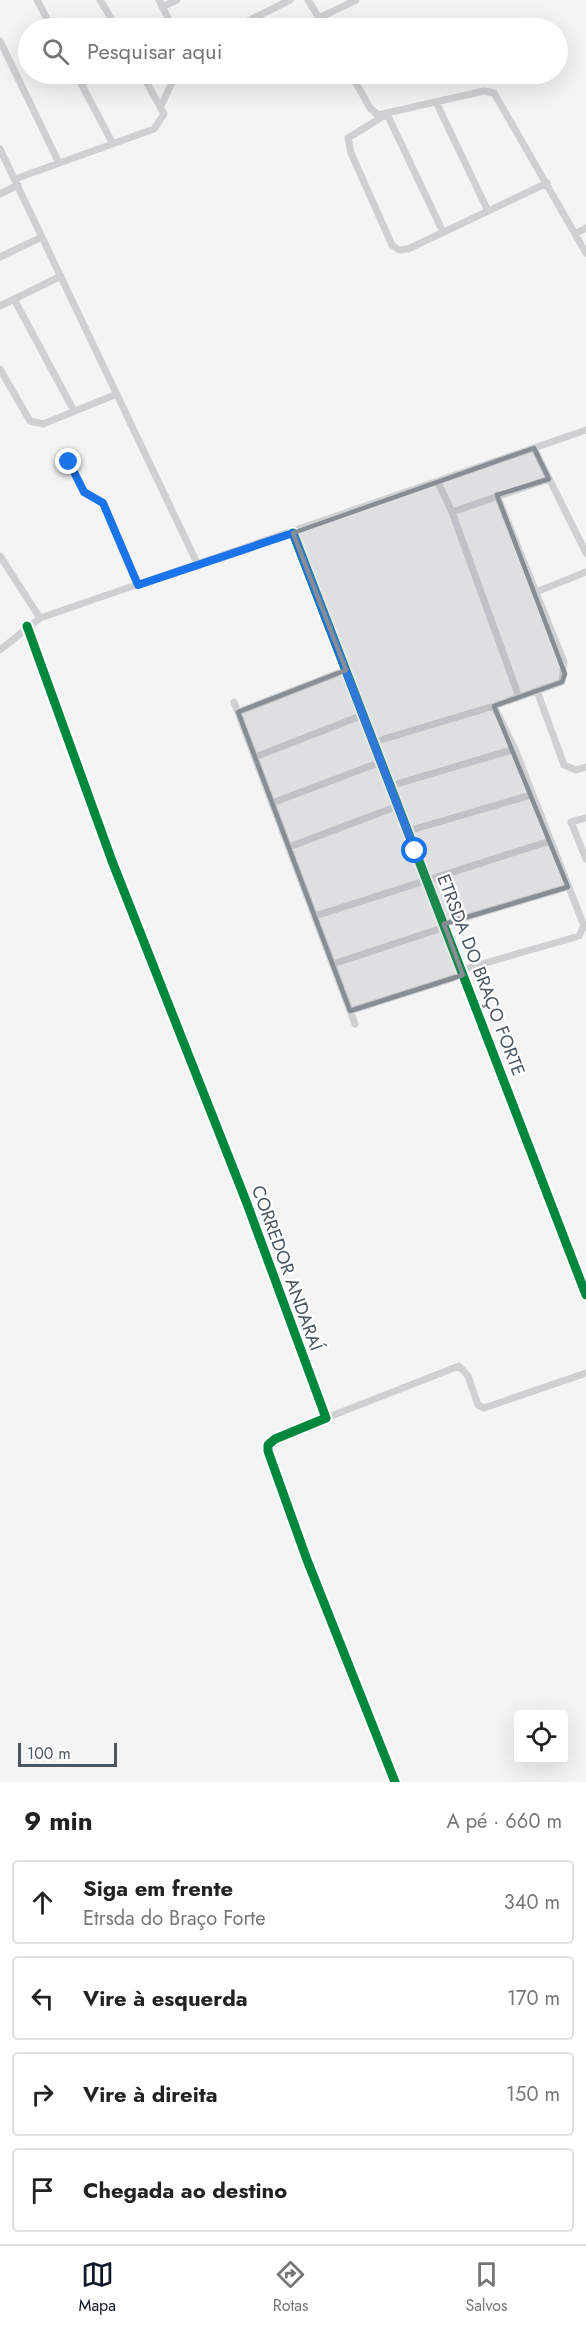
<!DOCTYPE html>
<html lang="pt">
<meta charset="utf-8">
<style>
:root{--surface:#fff;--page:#f2f2f2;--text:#222;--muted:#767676;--line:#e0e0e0;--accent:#111827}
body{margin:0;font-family:Jost,sans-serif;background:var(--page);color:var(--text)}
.controls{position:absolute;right:18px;bottom:18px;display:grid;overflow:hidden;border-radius:6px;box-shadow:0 6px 24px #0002}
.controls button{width:54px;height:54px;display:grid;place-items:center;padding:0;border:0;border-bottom:2px solid var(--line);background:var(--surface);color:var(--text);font:30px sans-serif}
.scale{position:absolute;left:18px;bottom:15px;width:99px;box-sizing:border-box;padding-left:6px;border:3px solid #4a5661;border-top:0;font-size:16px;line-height:21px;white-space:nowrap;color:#4a5661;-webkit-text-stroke:4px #fff;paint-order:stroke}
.stop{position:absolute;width:18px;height:18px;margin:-14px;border:4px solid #1a73e8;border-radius:50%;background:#fff}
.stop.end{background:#1a73e8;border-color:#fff;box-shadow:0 2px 6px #0008}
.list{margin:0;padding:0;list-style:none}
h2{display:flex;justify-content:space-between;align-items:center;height:78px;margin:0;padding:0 24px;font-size:26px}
h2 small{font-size:20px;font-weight:400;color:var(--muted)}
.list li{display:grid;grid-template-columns:39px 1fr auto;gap:18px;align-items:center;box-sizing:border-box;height:84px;margin:0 12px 12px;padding:0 12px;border:2px solid var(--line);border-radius:6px}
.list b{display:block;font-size:22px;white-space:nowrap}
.list p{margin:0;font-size:20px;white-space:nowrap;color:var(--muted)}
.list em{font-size:20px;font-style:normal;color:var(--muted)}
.icon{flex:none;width:33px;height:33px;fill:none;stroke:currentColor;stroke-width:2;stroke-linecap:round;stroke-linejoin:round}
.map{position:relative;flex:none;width:586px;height:1782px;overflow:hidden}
.search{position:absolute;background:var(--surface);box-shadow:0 6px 24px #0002;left:18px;right:18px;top:18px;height:66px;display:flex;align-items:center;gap:15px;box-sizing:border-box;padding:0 21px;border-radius:33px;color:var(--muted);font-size:22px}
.sheet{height:462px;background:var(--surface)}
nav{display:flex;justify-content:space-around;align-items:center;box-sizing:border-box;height:84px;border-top:2px solid var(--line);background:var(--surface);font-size:16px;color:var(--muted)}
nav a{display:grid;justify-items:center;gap:3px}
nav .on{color:var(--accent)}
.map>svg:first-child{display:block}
</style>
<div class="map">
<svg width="586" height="1782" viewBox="0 0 586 1782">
<rect width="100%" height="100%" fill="#f4f4f4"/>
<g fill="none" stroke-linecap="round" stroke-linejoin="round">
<path stroke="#ced0d2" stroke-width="7" d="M 37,0 L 52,28
M 100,0 L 117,28
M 159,0 L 173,28
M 308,0 L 325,28
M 162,7 L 177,0
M 319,18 L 356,0
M 234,28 L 290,0
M 0,41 L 59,163
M 76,74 L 113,144
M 351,74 L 370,108 L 378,115 L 484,91 L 494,93 L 586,253
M 436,102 L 488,211
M 161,106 L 176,74
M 0,149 L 198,565
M 15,179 L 154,129 L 164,114 L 142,74
M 0,194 L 18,185
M 443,232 L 387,114 L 348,138 L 351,153 L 392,245 L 399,250 L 408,249 L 547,183
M 575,234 L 586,228
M 0,257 L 42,237
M 14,299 L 74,411
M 0,306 L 61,276
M 0,369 L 30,421 L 43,424 L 117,394
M 534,448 L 586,553
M 69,462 L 84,492 L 103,503 L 138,585
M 438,482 L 452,512 L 519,697
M 452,512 L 549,479
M 293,533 L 586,1295
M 0,556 L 40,618
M 536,592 L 586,572
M 27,626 L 112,861 L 246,1201 L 326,1418 L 275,1439 L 268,1445 L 268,1451 L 307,1560 L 395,1782
M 0,650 L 40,618 L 586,430
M 537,691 L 564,765 L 576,770 L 586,767
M 234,702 L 355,1024
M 494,706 L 562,682 L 564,662 L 497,495
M 238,712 L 346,670
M 374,742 L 494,706 L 515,749 L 584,926 L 579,936 L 461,970
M 255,757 L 363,715
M 390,786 L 515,749
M 272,803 L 381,762
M 586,818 L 571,822 L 586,859
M 408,831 L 531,795
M 289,847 L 398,806
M 315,916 L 550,841
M 444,924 L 568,887
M 333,964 L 445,927
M 350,1011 L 463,975
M 326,1418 L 459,1366 L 468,1376 L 478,1405 L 484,1408 L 586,1373"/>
<g stroke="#fff" stroke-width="13">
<path id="cycleway" d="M 293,533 L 586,1295
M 27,626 L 112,861 L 246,1201 L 326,1418 L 275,1439 L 268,1445 L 268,1451 L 307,1560 L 395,1782"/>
</g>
<use href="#cycleway" stroke="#00873e" stroke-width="9"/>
</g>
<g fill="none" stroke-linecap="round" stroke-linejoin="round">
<path stroke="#1a73e8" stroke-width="8" d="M 69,462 L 84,492 L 103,503 L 138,585 L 293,533 L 415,851"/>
</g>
<path fill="#868d94" fill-opacity="0.2" stroke="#868d94" stroke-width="4.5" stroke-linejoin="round" d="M 534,448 L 549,479 L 497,495 L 565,674 L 562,682 L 494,706 L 568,887 L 444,924 L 463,975 L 350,1011 L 238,712 L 346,670 L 293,533 Z"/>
<g text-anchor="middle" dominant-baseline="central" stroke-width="4.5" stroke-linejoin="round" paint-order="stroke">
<g font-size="18" fill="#4a5661" stroke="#fff">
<text transform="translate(481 975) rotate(69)">ETRSDA DO BRAÇO FORTE</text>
<text transform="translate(287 1268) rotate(70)">CORREDOR ANDARAÍ</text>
</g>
</g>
</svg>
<div class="controls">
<button><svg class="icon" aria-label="locate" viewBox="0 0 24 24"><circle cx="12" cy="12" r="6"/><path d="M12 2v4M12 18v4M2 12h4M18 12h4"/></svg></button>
</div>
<div class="scale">100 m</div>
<div class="stop" style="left:415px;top:851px"></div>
<div class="stop end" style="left:69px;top:462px"></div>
<div class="search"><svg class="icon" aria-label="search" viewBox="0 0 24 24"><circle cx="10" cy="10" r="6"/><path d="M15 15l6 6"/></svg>Pesquisar aqui</div>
</div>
<section class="sheet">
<h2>9 min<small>A pé · 660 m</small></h2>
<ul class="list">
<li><svg class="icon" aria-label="ahead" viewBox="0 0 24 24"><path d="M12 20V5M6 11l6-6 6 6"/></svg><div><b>Siga em frente</b><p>Etrsda do Braço Forte</p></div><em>340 m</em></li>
<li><svg class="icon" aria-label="left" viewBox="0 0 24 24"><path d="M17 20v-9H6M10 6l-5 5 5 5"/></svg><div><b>Vire à esquerda</b></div><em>170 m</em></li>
<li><svg class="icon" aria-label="right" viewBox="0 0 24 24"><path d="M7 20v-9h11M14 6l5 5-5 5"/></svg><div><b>Vire à direita</b></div><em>150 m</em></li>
<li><svg class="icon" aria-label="arrive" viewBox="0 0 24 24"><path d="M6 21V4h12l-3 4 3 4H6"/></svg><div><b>Chegada ao destino</b></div></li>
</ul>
</section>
<nav>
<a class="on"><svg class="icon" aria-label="map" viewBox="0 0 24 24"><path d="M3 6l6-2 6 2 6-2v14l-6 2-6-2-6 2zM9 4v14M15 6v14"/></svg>Mapa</a>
<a><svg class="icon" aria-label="directions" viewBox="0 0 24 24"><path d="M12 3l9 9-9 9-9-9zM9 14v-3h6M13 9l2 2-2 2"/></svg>Rotas</a>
<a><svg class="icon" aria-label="saved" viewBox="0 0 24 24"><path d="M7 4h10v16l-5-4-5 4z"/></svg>Salvos</a>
</nav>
